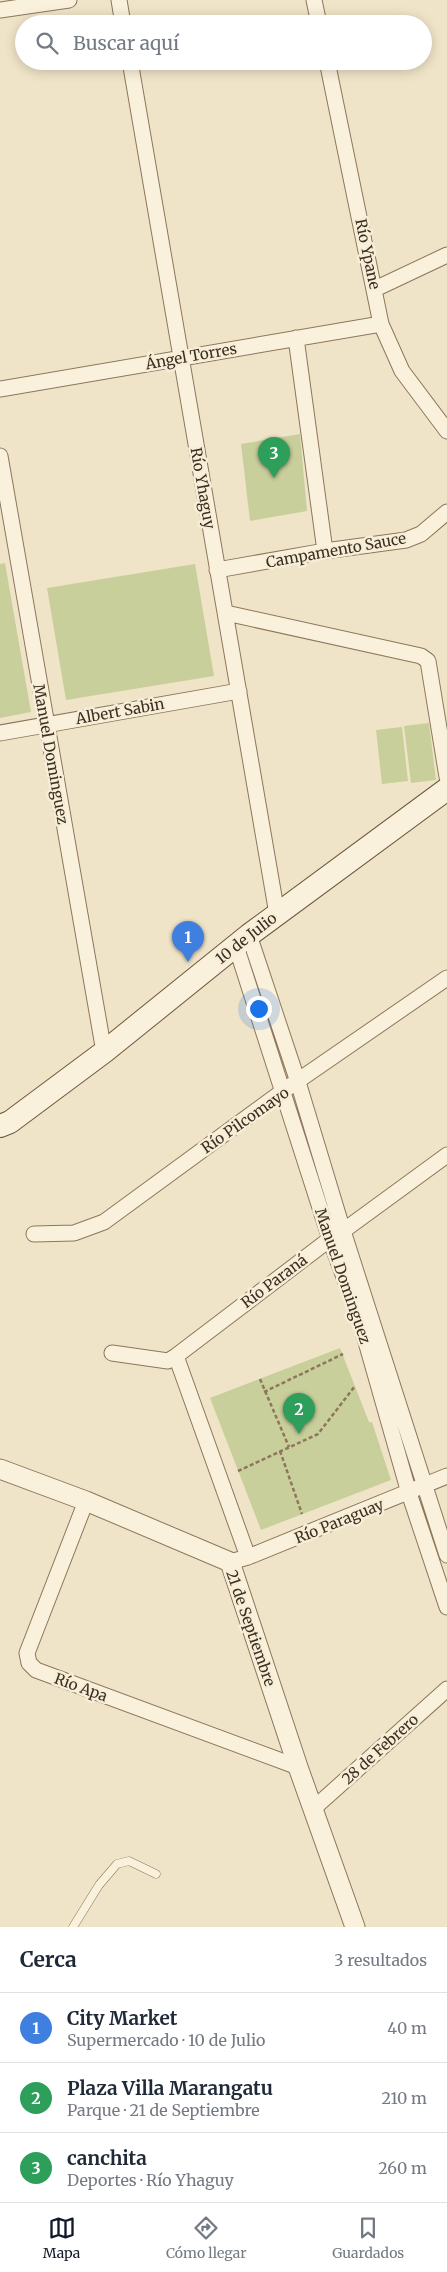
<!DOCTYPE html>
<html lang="es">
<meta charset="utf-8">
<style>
:root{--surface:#fff;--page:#f6f6f7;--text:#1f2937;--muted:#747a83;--line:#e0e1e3;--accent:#111827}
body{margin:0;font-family:Merriweather,serif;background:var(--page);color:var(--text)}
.you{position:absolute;left:258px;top:1008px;width:18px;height:18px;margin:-12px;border:4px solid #fff;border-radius:50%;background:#1a73e8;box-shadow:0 0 0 8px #1a73e833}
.badge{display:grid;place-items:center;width:32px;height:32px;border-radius:50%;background:var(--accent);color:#fff;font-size:16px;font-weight:700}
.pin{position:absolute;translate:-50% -41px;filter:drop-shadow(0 1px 2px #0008)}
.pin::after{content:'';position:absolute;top:26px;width:18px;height:15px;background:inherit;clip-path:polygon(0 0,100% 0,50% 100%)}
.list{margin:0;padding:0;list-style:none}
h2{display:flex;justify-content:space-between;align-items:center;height:65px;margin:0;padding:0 20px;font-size:21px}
h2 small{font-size:16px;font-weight:400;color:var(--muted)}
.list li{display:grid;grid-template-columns:32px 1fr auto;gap:15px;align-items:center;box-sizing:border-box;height:70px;padding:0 20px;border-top:1px solid var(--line)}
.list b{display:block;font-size:19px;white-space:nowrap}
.list p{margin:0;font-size:16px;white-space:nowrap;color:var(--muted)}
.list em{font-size:16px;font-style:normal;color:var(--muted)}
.icon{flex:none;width:28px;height:28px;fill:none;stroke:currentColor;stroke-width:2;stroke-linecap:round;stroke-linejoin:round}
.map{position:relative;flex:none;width:447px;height:1927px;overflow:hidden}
.search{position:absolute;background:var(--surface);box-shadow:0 2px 12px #0003;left:15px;right:15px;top:15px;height:55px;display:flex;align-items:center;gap:12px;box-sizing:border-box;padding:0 18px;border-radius:28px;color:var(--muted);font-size:19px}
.sheet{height:275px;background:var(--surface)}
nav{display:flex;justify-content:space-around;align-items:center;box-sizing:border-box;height:70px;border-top:1px solid var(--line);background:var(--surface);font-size:14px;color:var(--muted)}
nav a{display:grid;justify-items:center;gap:2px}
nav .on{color:var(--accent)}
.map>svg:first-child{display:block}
</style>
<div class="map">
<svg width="447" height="1927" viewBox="0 0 447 1927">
<rect width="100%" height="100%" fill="#f0e4c8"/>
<path fill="#c9cf9b" d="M 300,434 L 307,511 L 250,521 L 241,444 Z
M 5,563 L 31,712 L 0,718 L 0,564 Z
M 195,564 L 214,676 L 66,700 L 47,588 Z
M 429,723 L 436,780 L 411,783 L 404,726 Z
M 402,727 L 408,781 L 382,784 L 376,730 Z
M 248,956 L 250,956 L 287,1070 L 285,1072 Z
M 340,1348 L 369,1422 L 372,1422 L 391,1480 L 261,1530 L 210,1398 Z"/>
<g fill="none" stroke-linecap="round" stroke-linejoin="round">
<g stroke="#8d765c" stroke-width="9">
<path id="service" d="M 73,1927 L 99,1885 L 117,1864 L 129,1861 L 156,1874"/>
</g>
<g stroke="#8d765c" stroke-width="17">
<path id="minor" d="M 119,0 L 123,24
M 314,0 L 319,24
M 0,10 L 69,0
M 130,61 L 277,914
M 327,61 L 381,324 L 402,371 L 447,431
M 375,289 L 447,255
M 296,338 L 325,551
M 0,389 L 381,324
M 0,456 L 104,1052
M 217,570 L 325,551 L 406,540 L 421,534 L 447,512
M 226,613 L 421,656 L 428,661 L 447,777
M 0,733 L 239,691
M 249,935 L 298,1082 L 343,1231 L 447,1555
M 236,946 L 330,1239 L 360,1321 L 409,1493 L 447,1607
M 34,1234 L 74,1233 L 104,1222 L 283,1091 L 447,978
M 112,1353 L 168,1361 L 176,1356 L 330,1239 L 343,1231 L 447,1155
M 176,1356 L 248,1557
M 86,1501 L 27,1653 L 29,1663 L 36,1670 L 298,1767
M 230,1562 L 248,1557 L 447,1476
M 313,1809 L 447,1689"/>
</g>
<g stroke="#8d765c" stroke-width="21">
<path id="tertiary" d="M 0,1469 L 86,1501 L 230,1562 L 298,1767 L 355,1927"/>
</g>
<g stroke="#6f573f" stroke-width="24">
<path id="secondary" d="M 0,1126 L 10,1122 L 104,1052 L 249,935 L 447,789"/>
</g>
<path stroke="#8d765c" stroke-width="2.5" stroke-dasharray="4 2.5" stroke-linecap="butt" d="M 260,1379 L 289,1447
M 264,1392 L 343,1354
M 280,1451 L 302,1514
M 238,1471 L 318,1434 L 355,1386"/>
<use href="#service" stroke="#faf1dc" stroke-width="8"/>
<use href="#minor" stroke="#faf1dc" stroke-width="15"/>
<use href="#tertiary" stroke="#faf1dc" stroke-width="19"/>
<use href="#secondary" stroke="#faf1dc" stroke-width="22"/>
</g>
<g text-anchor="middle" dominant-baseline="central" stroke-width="5" stroke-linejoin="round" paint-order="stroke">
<g font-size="15" fill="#3d2e20" stroke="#f7eed8">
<text transform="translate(368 254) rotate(78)">Río Ypane</text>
<text transform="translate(191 356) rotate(-10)">Ángel Torres</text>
<text transform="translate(203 488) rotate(80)">Río Yhaguy</text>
<text transform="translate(336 550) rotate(-10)">Campamento Sauce</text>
<text transform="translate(120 711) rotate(-10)">Albert Sabin</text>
<text transform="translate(51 754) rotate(80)">Manuel Dominguez</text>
<text transform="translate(246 938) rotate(-38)">10 de Julio</text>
<text transform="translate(245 1120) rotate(-35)">Río Pilcomayo</text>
<text transform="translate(343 1276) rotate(71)">Manuel Dominguez</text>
<text transform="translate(274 1281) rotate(-37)">Río Paraná</text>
<text transform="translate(339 1521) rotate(-22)">Río Paraguay</text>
<text transform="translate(251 1628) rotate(71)">21 de Septiembre</text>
<text transform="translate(81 1687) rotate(20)">Río Apa</text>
<text transform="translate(380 1749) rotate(-42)">28 de Febrero</text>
</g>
</g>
</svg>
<div class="you"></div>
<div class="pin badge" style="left:188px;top:962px;background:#3f7fe0">1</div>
<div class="pin badge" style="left:299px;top:1434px;background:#2e9e5b">2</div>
<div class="pin badge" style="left:274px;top:478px;background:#2e9e5b">3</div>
<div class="search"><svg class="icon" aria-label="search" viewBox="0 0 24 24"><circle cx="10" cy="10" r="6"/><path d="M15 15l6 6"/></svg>Buscar aquí</div>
</div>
<section class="sheet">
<h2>Cerca<small>3 resultados</small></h2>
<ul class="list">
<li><span class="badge" style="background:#3f7fe0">1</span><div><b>City Market</b><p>Supermercado · 10 de Julio</p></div><em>40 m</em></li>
<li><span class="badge" style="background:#2e9e5b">2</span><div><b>Plaza Villa Marangatu</b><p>Parque · 21 de Septiembre</p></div><em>210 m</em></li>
<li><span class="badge" style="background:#2e9e5b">3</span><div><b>canchita</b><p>Deportes · Río Yhaguy</p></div><em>260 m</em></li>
</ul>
</section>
<nav>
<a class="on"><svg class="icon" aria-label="map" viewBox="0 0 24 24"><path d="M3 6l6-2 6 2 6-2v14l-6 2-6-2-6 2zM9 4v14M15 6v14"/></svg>Mapa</a>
<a><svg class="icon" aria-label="directions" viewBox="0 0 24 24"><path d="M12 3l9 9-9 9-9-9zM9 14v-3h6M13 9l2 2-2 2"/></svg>Cómo llegar</a>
<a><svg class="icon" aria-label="saved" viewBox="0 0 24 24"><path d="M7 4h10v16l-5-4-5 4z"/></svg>Guardados</a>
</nav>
